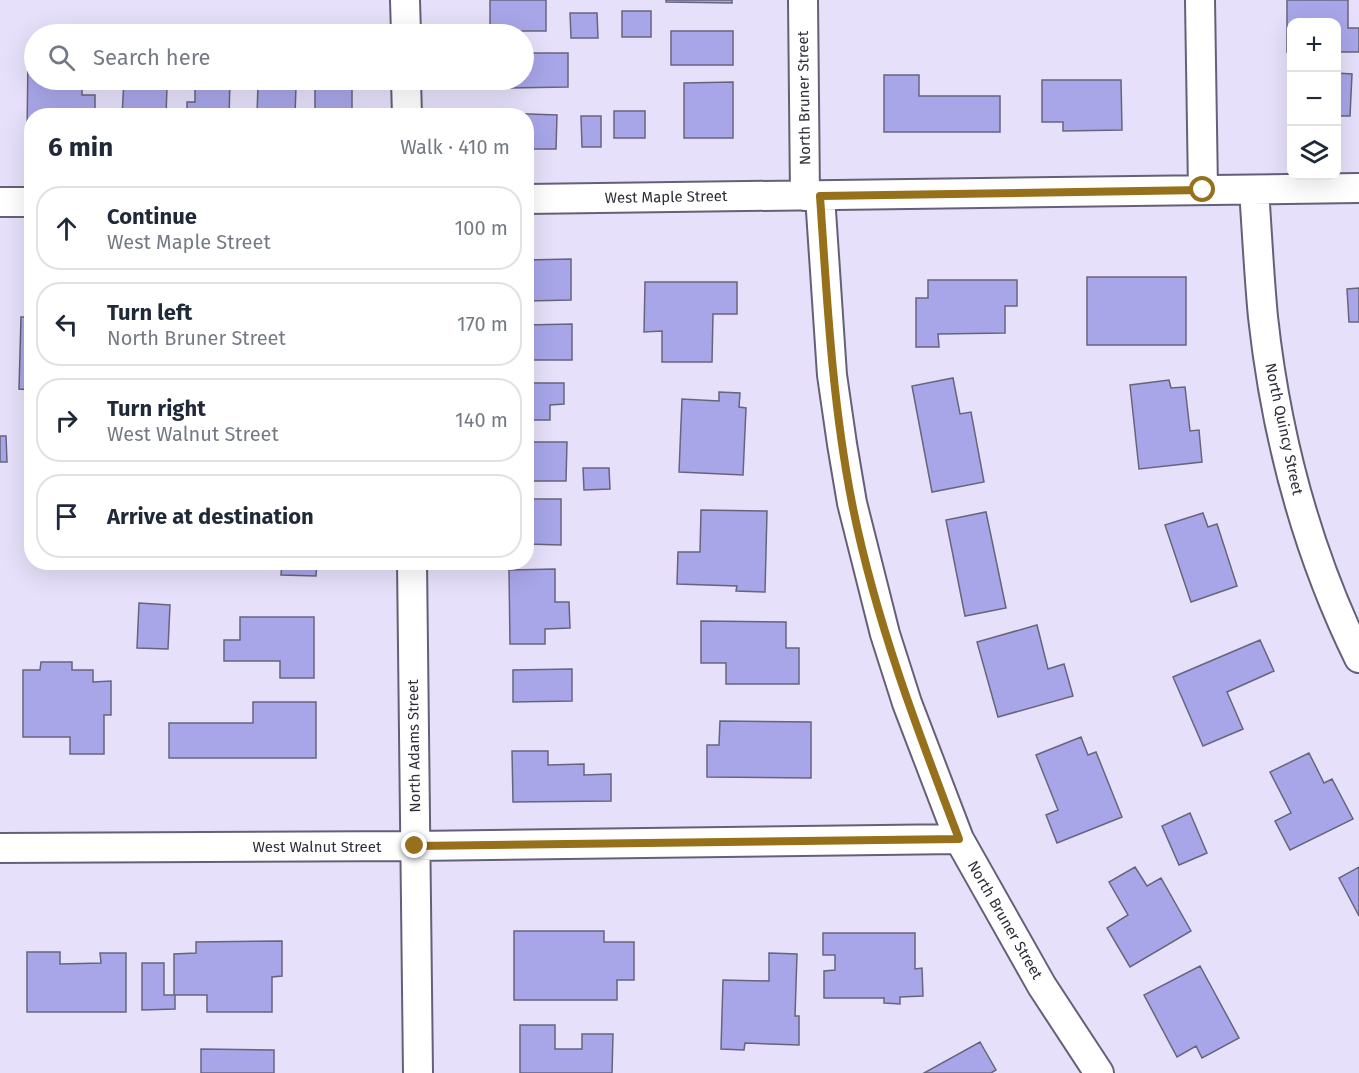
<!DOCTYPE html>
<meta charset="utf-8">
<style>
:root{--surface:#fff;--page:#f6f6f7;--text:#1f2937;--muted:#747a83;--line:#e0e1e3}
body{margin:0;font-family:"Fira Sans",sans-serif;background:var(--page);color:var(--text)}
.controls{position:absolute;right:18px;top:18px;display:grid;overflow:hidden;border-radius:12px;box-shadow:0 6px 24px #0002}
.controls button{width:54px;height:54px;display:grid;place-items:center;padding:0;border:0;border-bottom:2px solid var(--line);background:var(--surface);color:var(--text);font:30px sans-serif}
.stop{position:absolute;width:18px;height:18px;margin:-14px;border:4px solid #96701a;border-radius:50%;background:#fff}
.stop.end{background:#96701a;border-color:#fff;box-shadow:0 2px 6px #0008}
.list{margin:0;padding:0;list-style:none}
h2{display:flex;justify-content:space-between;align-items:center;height:78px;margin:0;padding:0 24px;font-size:26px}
h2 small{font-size:20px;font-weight:400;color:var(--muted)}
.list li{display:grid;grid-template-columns:39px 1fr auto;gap:18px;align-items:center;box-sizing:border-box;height:84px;margin:0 12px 12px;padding:0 12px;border:2px solid var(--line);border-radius:24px}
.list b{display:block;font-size:22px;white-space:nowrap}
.list p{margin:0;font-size:20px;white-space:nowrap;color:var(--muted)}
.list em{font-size:20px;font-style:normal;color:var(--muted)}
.icon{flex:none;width:33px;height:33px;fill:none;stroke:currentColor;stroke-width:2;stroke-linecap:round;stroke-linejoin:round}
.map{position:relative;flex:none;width:1359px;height:1073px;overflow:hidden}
.search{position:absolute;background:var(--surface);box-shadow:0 6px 24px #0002;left:24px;top:24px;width:510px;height:66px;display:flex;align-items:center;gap:15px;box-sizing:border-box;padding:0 21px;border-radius:33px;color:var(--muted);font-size:22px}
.panel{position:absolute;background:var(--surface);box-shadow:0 6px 24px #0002;left:24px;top:108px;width:510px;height:462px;border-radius:24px}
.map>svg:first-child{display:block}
</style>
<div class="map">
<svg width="1359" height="1073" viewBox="0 0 1359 1073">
<rect width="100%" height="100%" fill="#e6e0fa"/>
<path fill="#a8a6e8" stroke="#65657c" stroke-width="1.5" d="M 490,0 L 546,0 L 546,31 L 490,31 Z
M 666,0 L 732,0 L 732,3 L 666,2 Z
M 1287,0 L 1348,0 L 1348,28 L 1359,28 L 1359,52 L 1336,52 L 1336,22 L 1292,22 L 1292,52 L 1287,52 Z
M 622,11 L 651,11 L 651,37 L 622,37 Z
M 570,13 L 597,13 L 598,38 L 571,38 Z
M 315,27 L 352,27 L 352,34 L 315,34 Z
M 671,31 L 733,31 L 733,65 L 671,65 Z
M 524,53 L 568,53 L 568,87 L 501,88 L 501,80 L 524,80 Z
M 28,55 L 34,55 L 34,80 L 82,80 L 82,95 L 95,95 L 95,116 L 32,116 L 32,136 L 27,136 Z
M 1336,73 L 1352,74 L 1350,116 L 1339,116 L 1338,126 L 1336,126 Z
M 884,75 L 919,75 L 919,96 L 1000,96 L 1000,132 L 884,132 Z
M 124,80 L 152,80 L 151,87 L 167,87 L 166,116 L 122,116 Z
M 195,80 L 230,80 L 229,116 L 187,116 L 187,102 L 195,102 Z
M 315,80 L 352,80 L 352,116 L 315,116 Z
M 1042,80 L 1121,80 L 1122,130 L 1063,131 L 1063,122 L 1042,122 Z
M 733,82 L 733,138 L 684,138 L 684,83 Z
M 258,84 L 296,86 L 295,116 L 257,116 Z
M 1292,87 L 1292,124 L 1289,124 Z
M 614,111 L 645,111 L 645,138 L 614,138 Z
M 500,113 L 557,115 L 556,149 L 526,149 L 526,116 L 500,116 Z
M 581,116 L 601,116 L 601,147 L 582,147 Z
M 571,259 L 571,300 L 526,301 L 526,260 Z
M 1087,277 L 1186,277 L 1186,345 L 1087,345 Z
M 928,280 L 1017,280 L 1017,306 L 1005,306 L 1005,333 L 938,334 L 939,347 L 916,347 L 916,298 L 928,298 Z
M 645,282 L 737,282 L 737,314 L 713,314 L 712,362 L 662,362 L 662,331 L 644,332 Z
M 1359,288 L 1359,322 L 1349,322 L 1347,289 Z
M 21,317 L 32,317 L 32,390 L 19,389 Z
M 572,324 L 572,360 L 526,360 L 526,325 Z
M 953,378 L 960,414 L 971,412 L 984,482 L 932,492 L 912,386 Z
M 1169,380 L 1171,388 L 1185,387 L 1190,431 L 1199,430 L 1202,462 L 1139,469 L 1130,385 Z
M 526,383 L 564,383 L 564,404 L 550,405 L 550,420 L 526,420 Z
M 719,392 L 740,393 L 739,407 L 746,408 L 743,475 L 679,472 L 682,399 L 719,401 Z
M 0,436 L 6,436 L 7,462 L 0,462 Z
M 526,442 L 567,442 L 566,481 L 526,481 Z
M 583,468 L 609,468 L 610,489 L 584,490 Z
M 526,499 L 561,499 L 561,545 L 526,544 Z
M 701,510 L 767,511 L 765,592 L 736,591 L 737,586 L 677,584 L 678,552 L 700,552 Z
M 986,512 L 1006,608 L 965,616 L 946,520 Z
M 1203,513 L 1208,527 L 1217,524 L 1237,586 L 1191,602 L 1165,525 Z
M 282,562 L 317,562 L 316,576 L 281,575 Z
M 555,569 L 555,602 L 569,602 L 570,628 L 545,629 L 545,644 L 510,644 L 509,570 Z
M 139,603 L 170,605 L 168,649 L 137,648 Z
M 240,617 L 314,617 L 314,678 L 280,678 L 280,661 L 224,661 L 224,640 L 240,640 Z
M 701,621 L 786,622 L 786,648 L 799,648 L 799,684 L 726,684 L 726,663 L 701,663 Z
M 1037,625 L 1048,669 L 1064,664 L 1073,696 L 998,717 L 977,642 Z
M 1260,640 L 1274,671 L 1227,692 L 1243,729 L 1203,746 L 1173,677 Z
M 41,662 L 72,662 L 72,670 L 93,670 L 93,682 L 111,681 L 111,715 L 104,715 L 104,754 L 70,754 L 70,737 L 23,737 L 23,670 L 40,670 Z
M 572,669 L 572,701 L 513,702 L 513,670 Z
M 253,702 L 316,702 L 316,758 L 169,758 L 169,723 L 253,723 Z
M 720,721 L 811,722 L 811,778 L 707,777 L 707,745 L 719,745 Z
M 1081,737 L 1088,755 L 1096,752 L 1122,817 L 1057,843 L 1046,815 L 1058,810 L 1036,755 Z
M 512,751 L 548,751 L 548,765 L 584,764 L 584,775 L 611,774 L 611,801 L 513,802 Z
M 1309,753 L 1324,783 L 1332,779 L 1353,819 L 1290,850 L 1275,821 L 1291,813 L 1270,772 Z
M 1190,813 L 1207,853 L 1179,865 L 1162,826 Z
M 1135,867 L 1147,886 L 1161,878 L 1191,931 L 1130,967 L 1107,928 L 1128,915 L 1109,882 Z
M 1359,867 L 1359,916 L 1339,878 Z
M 514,931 L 604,931 L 604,942 L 634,942 L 634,980 L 617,980 L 617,1000 L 514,1000 Z
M 823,933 L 915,933 L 915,969 L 922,968 L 923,996 L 900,997 L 900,1004 L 884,1003 L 884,998 L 824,998 L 824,971 L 835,970 L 835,955 L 823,955 Z
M 282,941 L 282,976 L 272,977 L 272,1012 L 207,1012 L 207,995 L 174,995 L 174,954 L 196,953 L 196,942 Z
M 27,952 L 60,952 L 60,964 L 101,963 L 100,953 L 126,953 L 126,1012 L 27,1012 Z
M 769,953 L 797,954 L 795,1016 L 799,1016 L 799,1045 L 745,1043 L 744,1050 L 721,1049 L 723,980 L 769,981 Z
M 142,963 L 164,963 L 164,995 L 175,995 L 175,1009 L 142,1010 Z
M 1200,966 L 1239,1038 L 1202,1058 L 1196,1046 L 1177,1057 L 1144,995 Z
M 520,1025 L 555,1025 L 555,1049 L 582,1049 L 582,1034 L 613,1034 L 612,1073 L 520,1073 Z
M 980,1042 L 996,1070 L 991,1073 L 924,1073 Z
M 201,1049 L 274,1050 L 274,1073 L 201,1073 Z"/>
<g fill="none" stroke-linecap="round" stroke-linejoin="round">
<g stroke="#656076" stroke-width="32">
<path id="minor" d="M 405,0 L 406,34
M 803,0 L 805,196
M 1200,0 L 1203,190
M 406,80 L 407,116
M 1254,190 C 1257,232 1259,275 1263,317 C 1276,435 1307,552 1359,658
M 820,196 L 832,375 L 842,444 L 852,503 L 885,634 L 907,703 L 959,839 L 1042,986 L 1099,1073
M 526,199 L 1359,188
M 0,202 L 32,202
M 412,562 L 418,1073
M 0,848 L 415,846 L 959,839"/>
</g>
<use href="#minor" stroke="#fff" stroke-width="28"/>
</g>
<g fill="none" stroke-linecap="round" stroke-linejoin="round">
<path stroke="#96701a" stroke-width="8" d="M 415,846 L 959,839 C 917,729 875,619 852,503 C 832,401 827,299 820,196 L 1203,190"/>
</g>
<g text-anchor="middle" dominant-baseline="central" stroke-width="5" stroke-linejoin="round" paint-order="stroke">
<g font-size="15" fill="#2f2d37" stroke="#fff">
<text transform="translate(804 98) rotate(-91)">North Bruner Street</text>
<text transform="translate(666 197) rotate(-1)">West Maple Street</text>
<text transform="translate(1284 429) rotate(78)">North Quincy Street</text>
<text transform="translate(414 746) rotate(-91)">North Adams Street</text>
<text x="317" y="847">West Walnut Street</text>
<text transform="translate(1005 920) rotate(60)">North Bruner Street</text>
</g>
</g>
</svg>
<div class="controls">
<button>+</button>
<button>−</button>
<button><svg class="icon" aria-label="layers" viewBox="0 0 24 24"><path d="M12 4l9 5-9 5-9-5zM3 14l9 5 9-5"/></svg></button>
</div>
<div class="stop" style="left:1203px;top:190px"></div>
<div class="stop end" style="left:415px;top:846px"></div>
<div class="search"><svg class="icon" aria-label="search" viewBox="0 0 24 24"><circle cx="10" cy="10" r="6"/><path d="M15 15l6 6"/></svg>Search here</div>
<section class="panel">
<h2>6 min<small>Walk · 410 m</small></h2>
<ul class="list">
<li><svg class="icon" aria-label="ahead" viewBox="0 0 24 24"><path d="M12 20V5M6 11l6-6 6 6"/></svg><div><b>Continue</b><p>West Maple Street</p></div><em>100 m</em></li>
<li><svg class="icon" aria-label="left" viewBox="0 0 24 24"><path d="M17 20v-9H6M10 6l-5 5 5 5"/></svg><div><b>Turn left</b><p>North Bruner Street</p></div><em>170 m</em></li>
<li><svg class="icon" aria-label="right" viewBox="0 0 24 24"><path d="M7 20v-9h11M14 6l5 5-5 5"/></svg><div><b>Turn right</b><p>West Walnut Street</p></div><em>140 m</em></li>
<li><svg class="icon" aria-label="arrive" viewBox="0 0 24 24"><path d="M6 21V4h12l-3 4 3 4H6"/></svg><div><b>Arrive at destination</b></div></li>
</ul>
</section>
</div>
